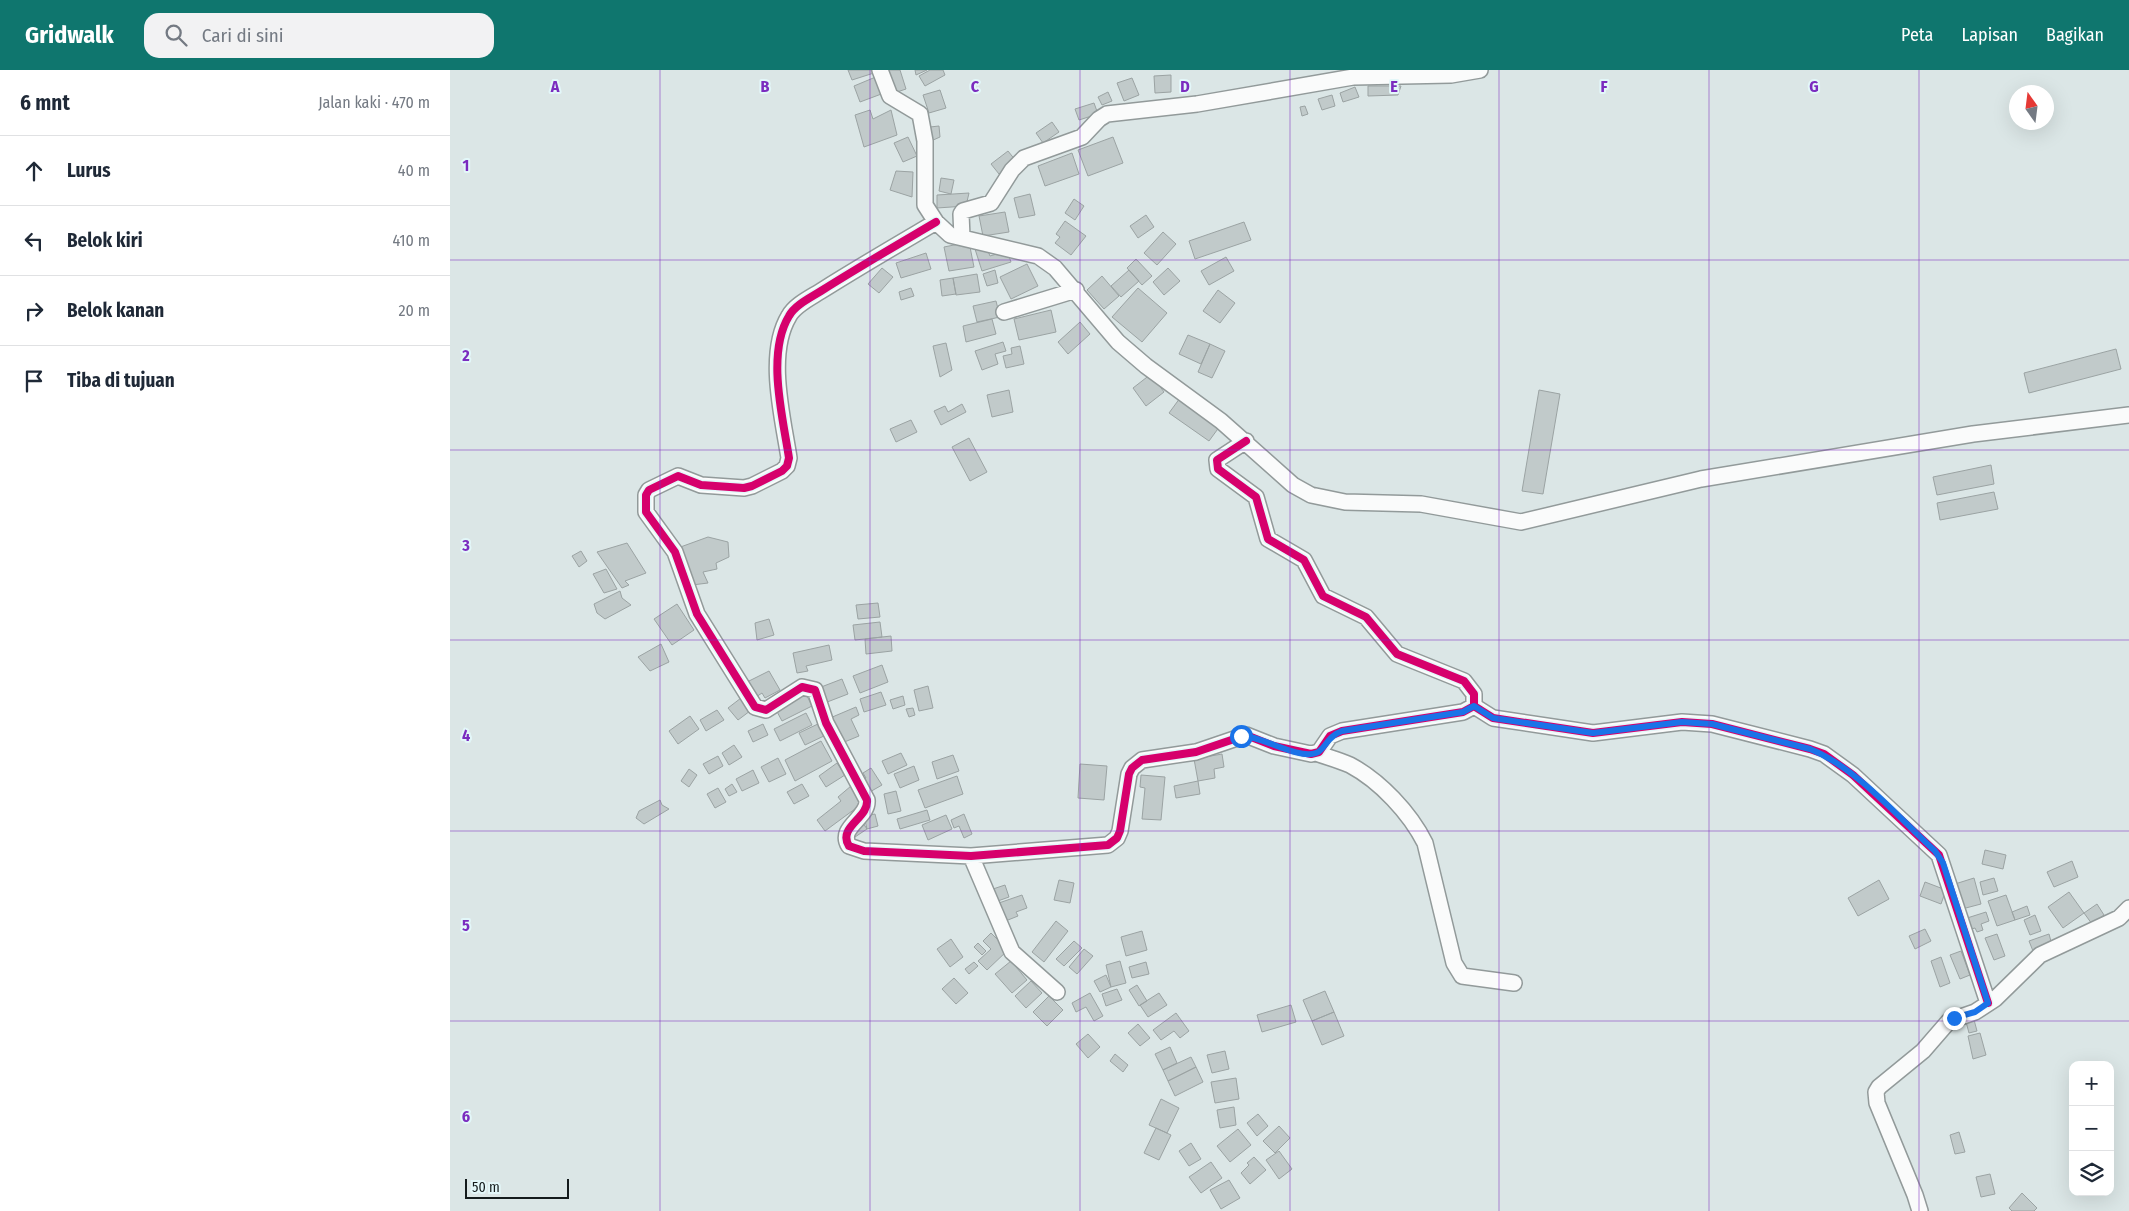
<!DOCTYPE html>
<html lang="id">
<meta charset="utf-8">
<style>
:root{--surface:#fff;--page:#f2f2f3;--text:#1f2937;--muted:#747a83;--line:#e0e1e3;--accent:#0f766e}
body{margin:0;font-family:"Fira Sans Condensed",sans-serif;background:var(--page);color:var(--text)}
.controls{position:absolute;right:15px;bottom:15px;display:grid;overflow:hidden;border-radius:10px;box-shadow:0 5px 20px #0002}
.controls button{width:45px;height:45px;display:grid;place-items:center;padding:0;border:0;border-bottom:1px solid var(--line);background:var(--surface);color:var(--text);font:25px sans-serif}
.compass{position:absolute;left:1559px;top:15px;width:45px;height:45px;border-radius:50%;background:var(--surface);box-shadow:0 5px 20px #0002;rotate:346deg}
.scale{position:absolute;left:15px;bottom:12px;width:104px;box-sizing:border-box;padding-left:5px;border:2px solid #141b1c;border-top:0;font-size:14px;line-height:18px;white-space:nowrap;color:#141b1c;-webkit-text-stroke:4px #e3f7f9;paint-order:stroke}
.stop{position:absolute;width:15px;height:15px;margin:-11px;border:4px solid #1a73e8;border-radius:50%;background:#fff}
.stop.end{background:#1a73e8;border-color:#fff;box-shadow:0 1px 5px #0008}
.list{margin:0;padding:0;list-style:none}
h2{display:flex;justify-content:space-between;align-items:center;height:65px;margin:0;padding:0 20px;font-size:21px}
h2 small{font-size:16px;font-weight:400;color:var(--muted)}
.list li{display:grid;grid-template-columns:32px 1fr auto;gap:15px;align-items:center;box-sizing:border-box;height:70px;padding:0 20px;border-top:1px solid var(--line)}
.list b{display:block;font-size:19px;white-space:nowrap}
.list em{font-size:16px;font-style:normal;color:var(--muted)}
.icon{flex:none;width:28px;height:28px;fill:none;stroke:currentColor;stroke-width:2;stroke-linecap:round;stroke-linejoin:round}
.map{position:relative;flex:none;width:1679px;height:1141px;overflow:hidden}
header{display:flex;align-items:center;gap:30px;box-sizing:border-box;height:70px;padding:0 25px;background:var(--accent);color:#fff}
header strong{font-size:24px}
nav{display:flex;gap:28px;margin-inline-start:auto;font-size:18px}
.search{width:350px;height:45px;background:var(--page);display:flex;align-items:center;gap:12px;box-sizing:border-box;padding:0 18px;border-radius:15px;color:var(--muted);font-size:19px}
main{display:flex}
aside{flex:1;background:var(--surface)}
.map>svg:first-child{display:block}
</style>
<header>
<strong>Gridwalk</strong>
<div class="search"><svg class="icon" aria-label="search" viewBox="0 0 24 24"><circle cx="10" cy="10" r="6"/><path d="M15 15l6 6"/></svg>Cari di sini</div>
<nav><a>Peta</a><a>Lapisan</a><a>Bagikan</a></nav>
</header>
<main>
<aside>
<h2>6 mnt<small>Jalan kaki · 470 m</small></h2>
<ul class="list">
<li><svg class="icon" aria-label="ahead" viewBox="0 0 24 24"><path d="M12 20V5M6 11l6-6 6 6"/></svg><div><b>Lurus</b></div><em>40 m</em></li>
<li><svg class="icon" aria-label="left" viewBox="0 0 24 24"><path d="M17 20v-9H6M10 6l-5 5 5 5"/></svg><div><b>Belok kiri</b></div><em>410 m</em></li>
<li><svg class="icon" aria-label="right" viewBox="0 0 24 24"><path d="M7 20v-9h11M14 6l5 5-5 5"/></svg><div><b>Belok kanan</b></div><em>20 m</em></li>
<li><svg class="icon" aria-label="arrive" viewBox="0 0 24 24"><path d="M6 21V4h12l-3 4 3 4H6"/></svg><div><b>Tiba di tujuan</b></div></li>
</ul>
</aside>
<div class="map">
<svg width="1679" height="1141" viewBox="0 0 1679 1141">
<rect width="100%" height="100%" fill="#dbe6e6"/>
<path fill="#c1caca" stroke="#9ba3a3" d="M 398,0 L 426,0 L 427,2 L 402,10 Z
M 433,0 L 450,0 L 456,19 L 441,24 Z
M 465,0 L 477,0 L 466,5 Z
M 480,0 L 493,0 L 495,5 L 475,16 L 469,6 Z
M 721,5 L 721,22 L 705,23 L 704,6 Z
M 428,6 L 434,23 L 410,32 L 404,16 Z
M 682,8 L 689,25 L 674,31 L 667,13 Z
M 918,16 L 951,16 L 948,25 L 918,26 Z
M 905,17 L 909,27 L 893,32 L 890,23 Z
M 490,20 L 496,38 L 479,43 L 473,25 Z
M 658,22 L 662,31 L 652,35 L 648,27 Z
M 882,25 L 885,36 L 872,40 L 868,29 Z
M 644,33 L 648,44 L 629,50 L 625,39 Z
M 855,36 L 858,44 L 852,46 L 850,37 Z
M 420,40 L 423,49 L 441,40 L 447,65 L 414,77 L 405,45 Z
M 602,52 L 609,62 L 593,73 L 586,63 Z
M 489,56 L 490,67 L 481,71 L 480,57 Z
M 458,67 L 467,86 L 453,92 L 444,73 Z
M 663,67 L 673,93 L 638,106 L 628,80 Z
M 558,81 L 566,91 L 549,104 L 541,94 Z
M 622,83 L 629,104 L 595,116 L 588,96 Z
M 446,101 L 463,102 L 462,127 L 440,120 Z
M 491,108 L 504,110 L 501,124 L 489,121 Z
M 519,123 L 516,136 L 487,138 L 487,125 Z
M 580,124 L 585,145 L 569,148 L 564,128 Z
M 624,129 L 634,136 L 625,150 L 615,143 Z
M 555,142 L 559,162 L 533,166 L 529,146 Z
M 696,145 L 704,157 L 688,168 L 680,156 Z
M 615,151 L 636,166 L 621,185 L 605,173 L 610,167 L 606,164 Z
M 794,152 L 801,170 L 745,189 L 739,171 Z
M 713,162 L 726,174 L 707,195 L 694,183 Z
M 519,172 L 524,197 L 499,201 L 494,177 Z
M 536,176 L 540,186 L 557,181 L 561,192 L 532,201 L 525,179 Z
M 476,183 L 481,199 L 451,208 L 446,193 Z
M 776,187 L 784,201 L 759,215 L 751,201 Z
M 686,189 L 702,206 L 692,215 L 677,198 Z
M 577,194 L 588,216 L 561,229 L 550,207 Z
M 432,198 L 443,207 L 429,223 L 418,214 Z
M 718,198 L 730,211 L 714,225 L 703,212 Z
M 545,200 L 548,213 L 537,216 L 533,204 Z
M 679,200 L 689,211 L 671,227 L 661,216 Z
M 527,204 L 530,222 L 506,225 L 503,208 Z
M 652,206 L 669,226 L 654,239 L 637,220 Z
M 503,208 L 506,224 L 492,226 L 490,210 Z
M 461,218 L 464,226 L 451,230 L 449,222 Z
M 688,218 L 717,243 L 692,272 L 662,247 Z
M 768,220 L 785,233 L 770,253 L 753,241 Z
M 546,231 L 550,247 L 527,252 L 523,236 Z
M 601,240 L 606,262 L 569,270 L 564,249 Z
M 542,249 L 546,264 L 516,272 L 513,256 Z
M 630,252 L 640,264 L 618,284 L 608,272 Z
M 738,265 L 760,274 L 751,294 L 729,284 Z
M 553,272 L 556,281 L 545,284 L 548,294 L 532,300 L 525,281 Z
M 496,273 L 502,300 L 490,307 L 483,276 Z
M 760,274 L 775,281 L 762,308 L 748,302 Z
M 570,276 L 574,294 L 556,298 L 553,286 L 562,284 L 561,278 Z
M 1666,279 L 1671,299 L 1579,323 L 1574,303 Z
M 701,304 L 714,322 L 696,336 L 683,318 Z
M 559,320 L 563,342 L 542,347 L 537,325 Z
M 1089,320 L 1110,324 L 1093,424 L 1072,421 Z
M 730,328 L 770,356 L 759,371 L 719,343 Z
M 512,334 L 516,342 L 491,355 L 484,341 L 495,336 L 498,342 Z
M 461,350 L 467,362 L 446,372 L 440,359 Z
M 519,368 L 537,402 L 520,411 L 502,377 Z
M 1541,395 L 1544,414 L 1487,425 L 1483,407 Z
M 1544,422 L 1548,439 L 1490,450 L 1487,433 Z
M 258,467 L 278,472 L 279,487 L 266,493 L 267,499 L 253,502 L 258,513 L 242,515 L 225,479 Z
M 177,473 L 196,503 L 175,511 L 179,515 L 172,518 L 147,482 Z
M 131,481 L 137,491 L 129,497 L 122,486 Z
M 156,499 L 167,519 L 154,523 L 143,504 Z
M 170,521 L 172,528 L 181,535 L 155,549 L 147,543 L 144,534 Z
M 428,533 L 430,547 L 408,549 L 406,535 Z
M 227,534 L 244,560 L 222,575 L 204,549 Z
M 319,549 L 324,565 L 307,570 L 305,553 Z
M 430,552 L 432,567 L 405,570 L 403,555 Z
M 441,566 L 442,581 L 416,584 L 415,569 Z
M 211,574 L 219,592 L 200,601 L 188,587 Z
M 379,575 L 382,590 L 356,596 L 358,601 L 347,603 L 343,583 Z
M 432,595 L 438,612 L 410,623 L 403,606 Z
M 319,601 L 330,620 L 315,628 L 312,623 L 297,633 L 293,614 Z
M 392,609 L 398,624 L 372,634 L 366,619 Z
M 478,616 L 483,638 L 469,641 L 464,620 Z
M 354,620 L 362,636 L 332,651 L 324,636 Z
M 431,622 L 436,635 L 414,642 L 410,629 Z
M 453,626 L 455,635 L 443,639 L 440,630 Z
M 291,628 L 300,641 L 288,650 L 278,638 Z
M 406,637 L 409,645 L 401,649 L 409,666 L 392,673 L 380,648 Z
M 463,638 L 465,645 L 459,647 L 456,639 Z
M 267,640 L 274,650 L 256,661 L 250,650 Z
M 356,643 L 362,655 L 330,671 L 324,659 Z
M 240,646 L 249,659 L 228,674 L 219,661 Z
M 370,653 L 376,665 L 355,675 L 349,663 Z
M 313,654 L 318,665 L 303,672 L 298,661 Z
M 371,671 L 382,691 L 345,711 L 335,690 Z
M 284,675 L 292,687 L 279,695 L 272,683 Z
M 451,683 L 457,695 L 438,704 L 432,691 Z
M 772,684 L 774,697 L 764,699 L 765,708 L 748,711 L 744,689 Z
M 503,685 L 509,701 L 487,709 L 482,692 Z
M 268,686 L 273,696 L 259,704 L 253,694 Z
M 328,688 L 336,704 L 319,712 L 311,697 Z
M 387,693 L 395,705 L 376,717 L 369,706 Z
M 630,694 L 657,696 L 654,730 L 628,728 Z
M 464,696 L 469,710 L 450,718 L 444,704 Z
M 421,698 L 432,715 L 418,723 L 410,711 L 416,708 L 413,703 Z
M 239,699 L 247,705 L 239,717 L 231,711 Z
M 303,700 L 309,713 L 292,721 L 286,709 Z
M 691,705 L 715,707 L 711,750 L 692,749 L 695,718 L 690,717 Z
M 507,706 L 513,724 L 475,738 L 468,720 Z
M 748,711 L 750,724 L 726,728 L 724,716 Z
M 282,714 L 287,722 L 279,726 L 275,719 Z
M 352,714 L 359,726 L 344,734 L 337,722 Z
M 401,716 L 413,733 L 375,761 L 367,750 L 391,731 L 388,727 Z
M 268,718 L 276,732 L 265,738 L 257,724 Z
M 446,721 L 451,741 L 438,744 L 434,724 Z
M 210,730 L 212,735 L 219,739 L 194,754 L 186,748 L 189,741 Z
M 477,740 L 480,750 L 450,759 L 447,749 Z
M 425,744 L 428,756 L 417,759 L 414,746 Z
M 514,744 L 522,764 L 514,768 L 509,756 L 504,758 L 501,750 Z
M 496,745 L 502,759 L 478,770 L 472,755 Z
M 413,753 L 417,759 L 402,769 L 398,763 Z
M 1535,780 L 1556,785 L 1553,799 L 1532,794 Z
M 1622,791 L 1628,807 L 1604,817 L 1597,802 Z
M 1524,808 L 1531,834 L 1512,839 L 1505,814 Z
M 1544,808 L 1548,821 L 1533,825 L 1530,812 Z
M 609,810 L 624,813 L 620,833 L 604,830 Z
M 1429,810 L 1439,829 L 1408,846 L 1398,828 Z
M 1475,812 L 1496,820 L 1491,834 L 1470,826 Z
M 555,815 L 559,827 L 545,832 L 540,820 Z
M 1619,822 L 1634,843 L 1613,858 L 1598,837 Z
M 572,825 L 577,838 L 566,842 L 568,846 L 553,852 L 546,834 Z
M 1556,825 L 1565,850 L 1547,856 L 1538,831 Z
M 1647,834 L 1654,845 L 1642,854 L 1634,843 Z
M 1577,836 L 1580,845 L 1565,850 L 1562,842 Z
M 1536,842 L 1539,851 L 1531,854 L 1533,860 L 1527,862 L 1525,858 L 1518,860 L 1514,849 Z
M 1585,845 L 1591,861 L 1580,865 L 1574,850 Z
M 606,851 L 618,861 L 594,892 L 582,882 Z
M 1475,859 L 1481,871 L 1465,879 L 1459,866 Z
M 692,861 L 697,880 L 676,886 L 671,867 Z
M 541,863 L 558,880 L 537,900 L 528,891 L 541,879 L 533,871 Z
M 1547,864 L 1555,886 L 1544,890 L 1535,868 Z
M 1599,864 L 1602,875 L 1583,881 L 1579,871 Z
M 501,869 L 513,887 L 500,897 L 487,879 Z
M 624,871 L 632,878 L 614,896 L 606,889 Z
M 528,873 L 536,881 L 532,885 L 524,877 Z
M 634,879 L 643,886 L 627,904 L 619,897 Z
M 1511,881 L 1520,905 L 1510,909 L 1500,885 Z
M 1491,887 L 1500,913 L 1490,917 L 1481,891 Z
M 561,891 L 577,910 L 562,923 L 545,904 Z
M 670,891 L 676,913 L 661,917 L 656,895 Z
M 524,892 L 528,896 L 519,904 L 515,899 Z
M 696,892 L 699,904 L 682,908 L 679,897 Z
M 656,905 L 661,917 L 650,922 L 644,911 Z
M 504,908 L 518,923 L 506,934 L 492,919 Z
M 581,911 L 592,923 L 576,938 L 565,926 Z
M 687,915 L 697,931 L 689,936 L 679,920 Z
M 667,919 L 672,930 L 656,936 L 652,924 Z
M 875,921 L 884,942 L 862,951 L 853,930 Z
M 640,923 L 653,946 L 644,951 L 636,937 L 626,942 L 622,933 Z
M 709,923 L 717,935 L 698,947 L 690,935 Z
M 599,926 L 613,940 L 597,956 L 583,942 Z
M 841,935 L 846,952 L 812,962 L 807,945 Z
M 884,942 L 894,966 L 872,975 L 862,951 Z
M 726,943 L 739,961 L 730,968 L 724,961 L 711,970 L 703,960 Z
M 1523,946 L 1527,961 L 1519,963 L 1515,948 Z
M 688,954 L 700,968 L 690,976 L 678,963 Z
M 1530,963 L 1536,985 L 1523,989 L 1518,966 Z
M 638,964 L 650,977 L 638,988 L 626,974 Z
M 720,977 L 727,993 L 713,1000 L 705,984 Z
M 775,981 L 779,999 L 762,1003 L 757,985 Z
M 665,984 L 678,995 L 673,1002 L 660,991 Z
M 741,987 L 746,997 L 718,1011 L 713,1000 Z
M 746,997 L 753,1012 L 725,1026 L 718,1011 Z
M 786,1008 L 789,1029 L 765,1033 L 761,1012 Z
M 711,1029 L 729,1038 L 717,1063 L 699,1055 Z
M 784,1037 L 786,1055 L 770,1058 L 767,1040 Z
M 808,1044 L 818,1056 L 807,1066 L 797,1053 Z
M 829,1056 L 840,1068 L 825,1083 L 813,1071 Z
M 706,1058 L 721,1065 L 709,1090 L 694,1083 Z
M 788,1059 L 801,1075 L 780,1092 L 767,1076 Z
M 1509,1062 L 1515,1082 L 1505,1084 L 1500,1065 Z
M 741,1073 L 751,1089 L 739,1096 L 729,1081 Z
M 829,1081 L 842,1099 L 829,1109 L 816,1090 Z
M 804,1087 L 816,1100 L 800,1114 L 791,1103 L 799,1095 L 797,1093 Z
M 761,1092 L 772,1108 L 751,1123 L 739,1107 Z
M 1540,1104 L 1545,1124 L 1531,1127 L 1526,1107 Z
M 779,1110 L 790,1128 L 771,1139 L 760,1120 Z
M 1572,1123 L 1587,1138 L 1584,1141 L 1562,1141 L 1559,1138 Z"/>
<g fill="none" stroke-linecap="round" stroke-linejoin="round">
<g stroke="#929a9a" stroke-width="18">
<path id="street" d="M 430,0 L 440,26 L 470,44 L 475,71 L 475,135 L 486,152 L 500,165 L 588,186 L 605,198 L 668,272 L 696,296 L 771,351 L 843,415 L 861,425 L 895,432 L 971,434 L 1071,452 L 1251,409 L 1523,364 L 1679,345
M 486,152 C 447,175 409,197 371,221 C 360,228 345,235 339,246 C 316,284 333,348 339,388 L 337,396 L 332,401 L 302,416 L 294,418 L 251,415 L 228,406 L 199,420 L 196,425 L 196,442 L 225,482 L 247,544 L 305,637 L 316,640 L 352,617 L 365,620 L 376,653 L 417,730 C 419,748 387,757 399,776 L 414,781 L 521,786 L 658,775 L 667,768 L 670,761 L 679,704 L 682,698 L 692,690 L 746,682 L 796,665 L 824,676 L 861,684 L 869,682 L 880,666 L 892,661 L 1013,642 L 1024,636 L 1024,624 L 1014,611 L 947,584 L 916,547 L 873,526 L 854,490 L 818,469 L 806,427 L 768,399 L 767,390 L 796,371
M 512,167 L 511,144 L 513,141 L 541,133 L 562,100 L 574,88 L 632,67 L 649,49 L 657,44 L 747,34 L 903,7 L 1001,5 L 1030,0
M 554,242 L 626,220
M 1024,636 L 1043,648 L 1143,663 L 1232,652 L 1262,654 L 1360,679 L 1374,684 L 1403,705 L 1489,785 L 1538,933
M 866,683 C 877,687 889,690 900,695 C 930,711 960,743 975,773 L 1004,893 L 1012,906 L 1064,913
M 521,786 L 562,882 L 607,922
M 1470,1141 L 1465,1125 L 1427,1033 L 1426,1022 L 1429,1017 L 1473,981 L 1499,951 L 1525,942 L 1545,929 L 1590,885 L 1669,848 L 1679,838"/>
</g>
<use href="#street" stroke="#fafbfb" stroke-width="15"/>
<g stroke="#e3f7f9" stroke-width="11">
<path id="cycleway" d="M 486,152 C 447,175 409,197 371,221 C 360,228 345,235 339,246 C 316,284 333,348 339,388 L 337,396 L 332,401 L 302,416 L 294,418 L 251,415 L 228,406 L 199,420 L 196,425 L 196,442 L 225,482 L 247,544 L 305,637 L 316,640 L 352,617 L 365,620 L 376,653 L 417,730 C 419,748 387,757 399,776 L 414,781 L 521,786 L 658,775 L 667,768 L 670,761 L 679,704 L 682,698 L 692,690 L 746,682 L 796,665 L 824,676 L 861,684 L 869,682 L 880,666 L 892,661 L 1013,642 L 1024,636 L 1024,624 L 1014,611 L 947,584 L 916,547 L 873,526 L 854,490 L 818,469 L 806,427 L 768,399 L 767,390 L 796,371
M 1024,636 L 1043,648 L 1143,663 L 1232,652 L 1262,654 L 1360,679 L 1374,684 L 1403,705 L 1489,785 L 1538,933"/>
</g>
<use href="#cycleway" stroke="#d6006c" stroke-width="8"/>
</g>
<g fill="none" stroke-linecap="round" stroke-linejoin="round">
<path stroke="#1a73e8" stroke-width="6" d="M 791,666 C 808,664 847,690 866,683 C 875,680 877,666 892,661 L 1013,642 L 1024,636 L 1043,648 L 1143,663 L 1232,652 L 1262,654 L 1360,679 C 1407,698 1448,747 1485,781 L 1493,793 L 1538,933 L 1525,942 L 1504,948"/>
</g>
<path fill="none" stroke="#7b2cbf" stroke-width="1" stroke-opacity="0.55" d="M 210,0 L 210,1141M 420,0 L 420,1141M 630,0 L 630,1141M 840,0 L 840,1141M 1049,0 L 1049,1141M 1259,0 L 1259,1141M 1469,0 L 1469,1141M 0,190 L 1679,190M 0,380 L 1679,380M 0,570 L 1679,570M 0,761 L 1679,761M 0,951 L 1679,951"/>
<g font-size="16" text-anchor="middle" font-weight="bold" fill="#7b2cbf" stroke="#e3f7f9" stroke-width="4" stroke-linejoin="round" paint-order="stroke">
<text x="105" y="22">A</text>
<text x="315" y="22">B</text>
<text x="525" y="22">C</text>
<text x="735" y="22">D</text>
<text x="944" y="22">E</text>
<text x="1154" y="22">F</text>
<text x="1364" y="22">G</text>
<text x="16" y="101">1</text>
<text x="16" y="291">2</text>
<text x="16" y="481">3</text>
<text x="16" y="671">4</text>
<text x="16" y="861">5</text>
<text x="16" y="1052">6</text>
</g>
</svg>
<div class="controls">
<button>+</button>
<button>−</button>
<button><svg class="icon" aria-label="layers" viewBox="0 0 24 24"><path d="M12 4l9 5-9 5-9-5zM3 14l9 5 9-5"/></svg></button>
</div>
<svg class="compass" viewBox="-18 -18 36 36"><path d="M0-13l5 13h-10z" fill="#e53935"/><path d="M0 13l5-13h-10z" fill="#747a83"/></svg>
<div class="scale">50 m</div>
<div class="stop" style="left:791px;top:666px"></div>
<div class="stop end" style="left:1504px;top:948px"></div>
</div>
</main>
